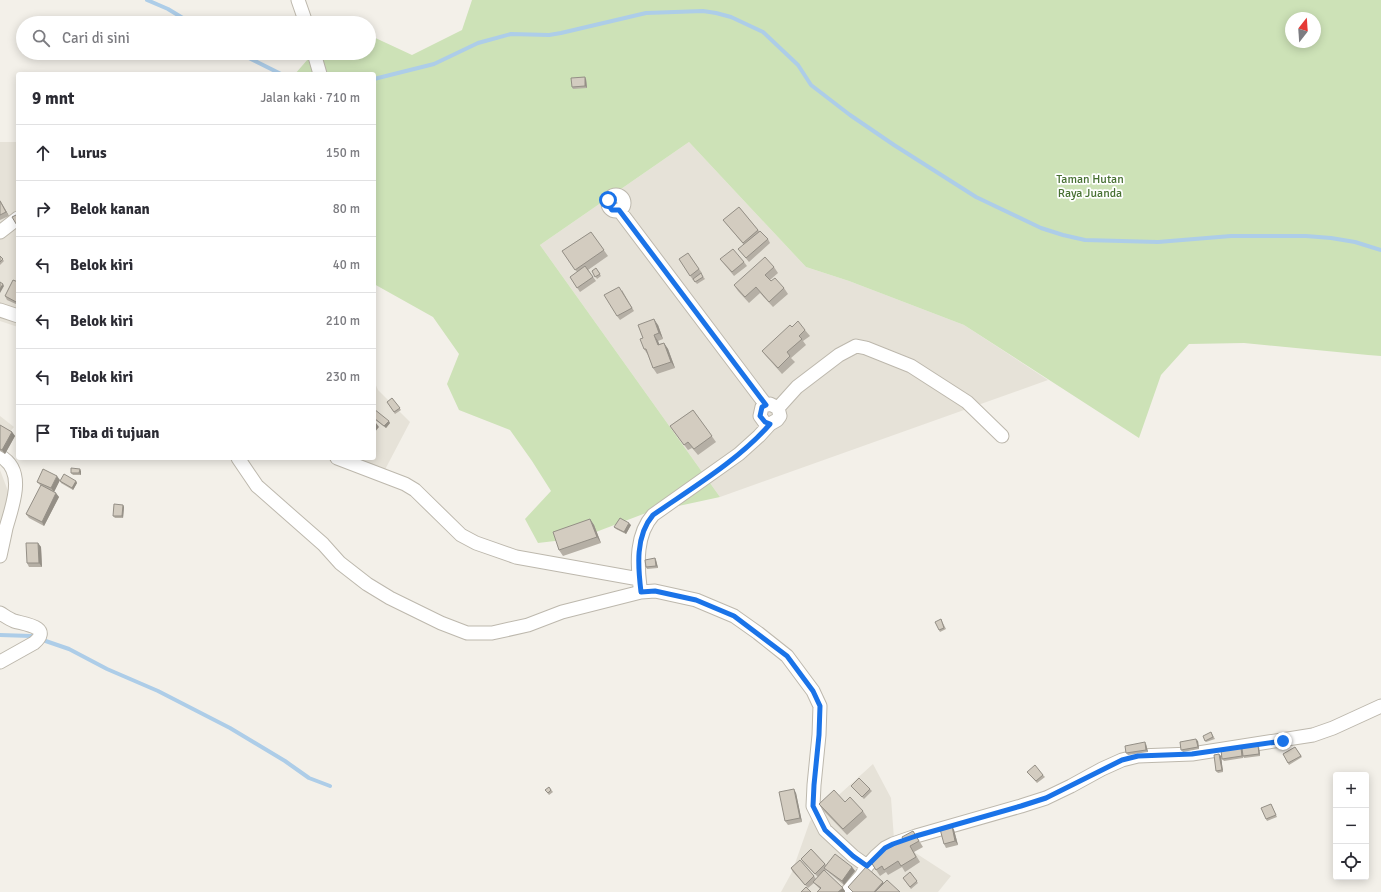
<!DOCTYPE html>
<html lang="id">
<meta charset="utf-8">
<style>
:root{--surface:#fff;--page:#f2f2f3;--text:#2b2b33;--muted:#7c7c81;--line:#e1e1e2}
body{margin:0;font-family:Signika,sans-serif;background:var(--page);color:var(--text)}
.controls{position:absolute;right:12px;bottom:12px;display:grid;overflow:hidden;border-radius:4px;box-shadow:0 2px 10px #0003}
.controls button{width:36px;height:36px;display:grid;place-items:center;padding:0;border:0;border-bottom:1px solid var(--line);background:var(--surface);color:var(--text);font:20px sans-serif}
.compass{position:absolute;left:1285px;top:12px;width:36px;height:36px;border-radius:50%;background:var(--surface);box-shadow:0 2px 10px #0003;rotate:17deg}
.stop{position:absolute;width:12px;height:12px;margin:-9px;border:3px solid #1a73e8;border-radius:50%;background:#fff}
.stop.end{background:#1a73e8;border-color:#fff;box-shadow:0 1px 4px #0008}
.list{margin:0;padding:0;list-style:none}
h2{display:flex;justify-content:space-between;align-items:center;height:52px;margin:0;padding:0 16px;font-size:17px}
h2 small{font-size:13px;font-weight:400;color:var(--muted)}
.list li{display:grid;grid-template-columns:26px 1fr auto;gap:12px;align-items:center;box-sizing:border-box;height:56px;padding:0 16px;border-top:1px solid var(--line)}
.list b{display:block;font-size:15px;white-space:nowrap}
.list em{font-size:13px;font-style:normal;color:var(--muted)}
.icon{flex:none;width:22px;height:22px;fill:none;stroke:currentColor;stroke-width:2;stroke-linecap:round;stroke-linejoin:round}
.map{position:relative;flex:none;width:1381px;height:892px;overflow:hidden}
.search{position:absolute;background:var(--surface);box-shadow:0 2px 10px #0003;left:16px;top:16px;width:360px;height:44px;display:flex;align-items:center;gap:10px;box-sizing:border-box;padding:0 14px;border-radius:22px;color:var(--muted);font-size:15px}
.panel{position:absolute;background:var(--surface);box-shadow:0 2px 10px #0003;left:16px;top:72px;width:360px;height:388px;border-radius:4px}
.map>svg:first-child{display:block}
</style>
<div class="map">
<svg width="1381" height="892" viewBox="0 0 1381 892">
<rect width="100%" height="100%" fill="#f3f0e9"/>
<path fill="#e6e2d8" d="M 0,142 L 18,142 L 18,327 L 0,321 Z
M 689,142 L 806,267 L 849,281 L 964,325 L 1048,380 L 720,497 L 540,245 Z
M 374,381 L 378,390 L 410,422 L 379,481 L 324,458 L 374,458 Z
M 0,416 L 14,427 L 0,443 Z
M 0,470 L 8,491 L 5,537 L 0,548 Z
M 873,764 L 891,798 L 894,839 L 951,876 L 938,892 L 781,892 L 792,872 L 810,821 Z"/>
<path fill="#cde2b7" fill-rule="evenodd" d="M 472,0 L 1381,0 L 1381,356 L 1368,355 L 1244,343 L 1189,344 L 1161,375 L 1139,438 L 964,325 L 849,281 L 806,267 L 689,142 L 540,245 L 720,497 L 646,513 L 580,538 L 538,543 L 525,519 L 551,491 L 532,461 L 510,430 L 459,410 L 447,384 L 459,354 L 433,317 L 374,284 L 374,74 L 295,74 L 308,59 L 317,53 L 369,53 L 369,35 L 412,55 L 462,30 ZM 1291,18 L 1315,18 L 1315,42 L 1291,42 Z"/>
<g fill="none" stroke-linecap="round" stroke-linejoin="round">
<path stroke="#adcde8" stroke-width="4" d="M 147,0 L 168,9 L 191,23
M 239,53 L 281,74
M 374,79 L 434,64 L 478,43 L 511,34 L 549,35 L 561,33 L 646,13 L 703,11 L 716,13 L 731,17 L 763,32 L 798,65 L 811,85 L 850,115 L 894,145 L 976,197 L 1041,228 L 1063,235 L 1085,240 L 1158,242 L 1231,236 L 1306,236 L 1331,238 L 1355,242 L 1381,250
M 0,635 L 31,636 L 69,649 L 107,669 L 158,691 L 230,728 L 285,761 L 309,778 L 330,786"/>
<g stroke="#bdb8ad" stroke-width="15">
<path id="minor" d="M 298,0 L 306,23
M 314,53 L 320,74
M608 203a8 8 0 1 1 16 0a8 8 0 1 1-16 0Z
M 619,210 L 766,405
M 0,232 L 18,218
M 0,310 L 18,316
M 778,408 L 797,387 L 839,355 L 856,346 L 866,348 L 911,366 L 967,402 L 1002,436
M 0,456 C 27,471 12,506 6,528 C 4,538 2,547 0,556
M 238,458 L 257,486 L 323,544 L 340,563 L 367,584 L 390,598 L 441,623 L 467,633 L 492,633 L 528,625 L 562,612 L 641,592 L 655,591 L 696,600 L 734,616 L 758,633 L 787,656 L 813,691 L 820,706 L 819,735 L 814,785 L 813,806 L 825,830 L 853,856 L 867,866
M 337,458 L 405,484 L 415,490 L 461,535 L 476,543 L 516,557 L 639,579
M 640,587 C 637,563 636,534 653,515 L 739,454 L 759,436 L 770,424 L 777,420 L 780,416 L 778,408 L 770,404 L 762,407 L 760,416 L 765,423 L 770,424
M 0,613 C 5,616 9,619 14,621 C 24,624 53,627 34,643 L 0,662
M 847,892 L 861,876 L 867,866 L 876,856 L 885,848 L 893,844 L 916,836 L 1021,806 L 1046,798 L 1071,786 L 1102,769 L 1122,760 L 1138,756 L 1192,754 L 1313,735 L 1333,728 L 1381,706"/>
</g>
<use href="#minor" stroke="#fff" stroke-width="13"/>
</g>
<path fill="#b5afa5" d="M 586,79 L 587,88 L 573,89 L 572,87 Z
M 0,200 L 9,216 L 0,220 Z
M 739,207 L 759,231 L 768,239 L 770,243 L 749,262 L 738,249 L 744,245 L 723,220 Z
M 591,232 L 608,256 L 588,270 L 596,281 L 580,292 L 570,277 L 577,272 L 562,251 Z
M 688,253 L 702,273 L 701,274 L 705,279 L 697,284 L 693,279 L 693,280 L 679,259 Z
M 0,256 L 4,261 L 0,265 Z
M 720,259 L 744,262 L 747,266 L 734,276 Z
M 774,267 L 778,273 L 770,280 L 784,288 L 788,294 L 773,307 L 760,293 L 749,303 L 738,291 L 734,285 Z
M 596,268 L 601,276 L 597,279 L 592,271 Z
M 18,282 L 18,305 L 7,300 L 5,296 Z
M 622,290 L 634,311 L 620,320 L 617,316 Z
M 658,325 L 663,339 L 658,341 L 659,344 L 664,343 L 668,349 L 675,368 L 657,374 L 653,368 L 648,355 L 644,349 L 643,338 Z
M 792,327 L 805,330 L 810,336 L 803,341 L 806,345 L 791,358 L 795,362 L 782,374 L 766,356 L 762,351 Z
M 392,398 L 401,410 L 395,414 L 387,402 Z
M 374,409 L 390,423 L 386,428 L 374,419 Z
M 693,410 L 716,442 L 698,455 L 692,448 L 688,450 L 670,426 Z
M 0,425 L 12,432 L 15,436 L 5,454 L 0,451 Z
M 81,471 L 81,475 L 73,475 L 71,473 Z
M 60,480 L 54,492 L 59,497 L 44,526 L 29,518 L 26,514 L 41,486 L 37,482 Z
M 60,481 L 76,481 L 77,483 L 73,490 L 61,483 Z
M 123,505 L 124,507 L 123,518 L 115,518 L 113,516 Z
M 590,519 L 594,525 L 601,543 L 563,556 L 559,550 Z
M 631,525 L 626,534 L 616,529 L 614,527 Z
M 38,543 L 41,547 L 42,567 L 29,567 L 27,563 Z
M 655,558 L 656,560 L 658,568 L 647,569 L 646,567 Z
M 941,619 L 946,629 L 940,632 L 939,630 Z
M 1211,732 L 1215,739 L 1206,742 L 1205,741 Z
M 1198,741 L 1199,749 L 1183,752 L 1181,750 Z
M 1146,744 L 1148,752 L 1128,755 L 1126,753 Z
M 1259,747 L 1260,756 L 1244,758 L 1243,756 Z
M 1295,747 L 1302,757 L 1289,765 L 1283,754 Z
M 1241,748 L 1242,750 L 1243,758 L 1224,761 L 1222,759 Z
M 1219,754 L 1221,756 L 1223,772 L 1218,773 L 1216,771 Z
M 1027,772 L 1043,775 L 1045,777 L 1037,783 Z
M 851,786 L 870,789 L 872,791 L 864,799 Z
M 549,787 L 553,792 L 549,795 L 545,790 Z
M 796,793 L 802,822 L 788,825 L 785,821 Z
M 845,802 L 863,811 L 867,817 L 847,835 L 823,810 L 819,804 Z
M 1271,804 L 1277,817 L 1267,821 L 1266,819 Z
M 952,826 L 954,830 L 958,845 L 946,848 L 944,844 Z
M 913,831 L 923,847 L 914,852 L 920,862 L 905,872 L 902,867 L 888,875 L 886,872 L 880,876 L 871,862 L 876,859 Z
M 811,849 L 826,865 L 852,867 L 855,871 L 844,885 L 827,871 L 826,870 L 825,871 L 845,891 L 820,889 L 814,883 L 808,888 L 793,872 L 791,868 L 814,876 L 816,879 L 818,877 L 804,863 L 801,859 Z
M 910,872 L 918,883 L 911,889 L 903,878 Z"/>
<path fill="#948f86" d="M 585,77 L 586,79 L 587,88 L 585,86 Z
M 0,200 L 1,202 L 9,216 L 6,212 Z
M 3,284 L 4,286 L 0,293 L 0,289 Z
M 654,319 L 658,325 L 663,339 L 659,333 Z
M 654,335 L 658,341 L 662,351 L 658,345 Z
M 664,343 L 668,349 L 675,368 L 671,362 Z
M 389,421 L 390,423 L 386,428 L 384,426 Z
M 376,423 L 379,427 L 374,433 L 374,426 Z
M 12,432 L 15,436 L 5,454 L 2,450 Z
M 80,469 L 81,471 L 81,475 L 79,473 Z
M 57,476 L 60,480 L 54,492 L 51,488 Z
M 76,481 L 77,483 L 73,490 L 72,488 Z
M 56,493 L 59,497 L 44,526 L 42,522 Z
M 123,505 L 124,507 L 123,518 L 122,516 Z
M 590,519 L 594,525 L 601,543 L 597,537 Z
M 629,523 L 631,525 L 626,534 L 624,532 Z
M 38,543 L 41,547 L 42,567 L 39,563 Z
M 655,558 L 656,560 L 658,568 L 656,566 Z
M 1196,739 L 1198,741 L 1199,749 L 1198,747 Z
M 1145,742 L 1146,744 L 1148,752 L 1146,750 Z
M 1258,745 L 1259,747 L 1260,756 L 1259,754 Z
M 1241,748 L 1242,750 L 1243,758 L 1242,756 Z
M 1219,754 L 1221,756 L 1223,772 L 1222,770 Z
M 794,789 L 796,793 L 802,822 L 800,818 Z
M 952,826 L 954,830 L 958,845 L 955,841 Z
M 852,867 L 855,871 L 844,885 L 842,881 Z
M 883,882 L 886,886 L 880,892 L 874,892 Z
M 843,888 L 845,891 L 845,892 L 838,892 Z"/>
<path fill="#d3ccc0" stroke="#948f86" d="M 585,77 L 585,86 L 572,87 L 571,78 Z
M 0,201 L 6,212 L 0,215 Z
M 739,207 L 758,230 L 743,243 L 723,220 Z
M 18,214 L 18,227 L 12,217 Z
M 760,231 L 768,239 L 746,258 L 738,249 Z
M 591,232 L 604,250 L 575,270 L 562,251 Z
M 733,249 L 744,262 L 732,272 L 720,259 Z
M 688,253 L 699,269 L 690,276 L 679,259 Z
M 0,256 L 3,259 L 0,262 Z
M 765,257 L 774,267 L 765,275 L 771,281 L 775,278 L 784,288 L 769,302 L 756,287 L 745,297 L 734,285 Z
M 585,266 L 593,277 L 577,288 L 570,277 Z
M 596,268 L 600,274 L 595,277 L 592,271 Z
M 701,273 L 703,277 L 695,282 L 693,279 Z
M 13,280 L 18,282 L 18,303 L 5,296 Z
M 0,282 L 3,284 L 0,289 Z
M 619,287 L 632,308 L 617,316 L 604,295 Z
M 654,319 L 659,333 L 654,335 L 658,345 L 664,343 L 671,362 L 653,368 L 646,349 L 644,349 L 640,339 L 643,338 L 638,325 Z
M 798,321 L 805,330 L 799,336 L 802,339 L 787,352 L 790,356 L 778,368 L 762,351 L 790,325 L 792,327 Z
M 392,398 L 400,408 L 394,412 L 387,402 Z
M 374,409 L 389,421 L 384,426 L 374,418 Z
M 693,410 L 712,436 L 694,449 L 688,442 L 684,445 L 670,426 Z
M 0,425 L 12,432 L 2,450 L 0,449 Z
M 71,468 L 80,469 L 79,473 L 71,473 Z
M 43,469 L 57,476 L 51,488 L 37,482 Z
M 64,474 L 76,481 L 72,488 L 60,481 Z
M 41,485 L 56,493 L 42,522 L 26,514 Z
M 114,504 L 123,505 L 122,516 L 113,516 Z
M 620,518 L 629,523 L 624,532 L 614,527 Z
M 590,519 L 597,537 L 559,550 L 553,532 Z
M 26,543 L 38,543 L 39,563 L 27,563 Z
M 655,558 L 656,566 L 646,567 L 645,560 Z
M 941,619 L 944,628 L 939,630 L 935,622 Z
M 1211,732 L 1213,737 L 1205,741 L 1203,736 Z
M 1196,739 L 1198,747 L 1181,750 L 1180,742 Z
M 1145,742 L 1146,750 L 1126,753 L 1125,746 Z
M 1258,745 L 1259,754 L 1243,756 L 1242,748 Z
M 1295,747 L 1301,756 L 1288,763 L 1283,754 Z
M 1241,748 L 1242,756 L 1222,759 L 1221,750 Z
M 1219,754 L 1222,770 L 1216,771 L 1214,755 Z
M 1035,765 L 1043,775 L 1036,781 L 1027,772 Z
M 859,778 L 870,789 L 862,797 L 851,786 Z
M 549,787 L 551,790 L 548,793 L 545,790 Z
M 794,789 L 800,818 L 785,821 L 779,792 Z
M 834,790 L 845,802 L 850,797 L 863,811 L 843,829 L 819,804 Z
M 1271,804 L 1276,815 L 1266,819 L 1261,808 Z
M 952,826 L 955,841 L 944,844 L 940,829 Z
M 913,831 L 919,841 L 910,846 L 916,857 L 901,866 L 898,861 L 884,870 L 882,866 L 876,870 L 871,862 L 876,859 L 875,856 L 903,839 L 902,837 Z
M 811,849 L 825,864 L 815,874 L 801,859 Z
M 835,854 L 852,867 L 842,881 L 824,868 Z
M 800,860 L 814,876 L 805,885 L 791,868 Z
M 866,867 L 883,882 L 874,892 L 853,892 L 848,887 Z
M 824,870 L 843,888 L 838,892 L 817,892 L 821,888 L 813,882 Z
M 910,872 L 917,881 L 910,887 L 903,878 Z
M 887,880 L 900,892 L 875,892 Z
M 806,887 L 811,892 L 801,892 Z"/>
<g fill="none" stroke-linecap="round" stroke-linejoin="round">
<path stroke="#1a73e8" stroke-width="5" d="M 608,200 L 608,204 L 612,210 L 619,210 L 766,405 L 762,407 L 760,416 L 765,422 L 770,424 C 739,460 692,488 653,515 C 635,536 638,567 641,592 L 655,591 L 696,600 L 734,616 L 787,656 L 813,691 L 820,706 L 819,735 L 814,785 L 813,806 L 825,830 L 853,856 L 867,866 L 885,848 L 893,844 L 916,836 L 1021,806 L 1046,798 L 1122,760 L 1138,756 L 1192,754 L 1283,741"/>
</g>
<g text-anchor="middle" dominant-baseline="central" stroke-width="3.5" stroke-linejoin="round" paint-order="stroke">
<g font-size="12" fill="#477032" stroke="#fff">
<text x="1090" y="179">Taman Hutan<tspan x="1090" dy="14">Raya Juanda</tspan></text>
</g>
</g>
</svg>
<div class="controls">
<button>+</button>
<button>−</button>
<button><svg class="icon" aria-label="locate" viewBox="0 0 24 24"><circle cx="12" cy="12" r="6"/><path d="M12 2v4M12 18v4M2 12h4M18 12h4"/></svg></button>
</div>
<svg class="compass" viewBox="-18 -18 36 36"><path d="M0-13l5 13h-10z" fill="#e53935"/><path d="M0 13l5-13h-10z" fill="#7c7c81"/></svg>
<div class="stop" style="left:608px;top:200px"></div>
<div class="stop end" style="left:1283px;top:741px"></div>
<div class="search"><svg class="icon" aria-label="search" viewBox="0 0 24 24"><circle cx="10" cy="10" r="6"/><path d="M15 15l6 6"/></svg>Cari di sini</div>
<section class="panel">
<h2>9 mnt<small>Jalan kaki · 710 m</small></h2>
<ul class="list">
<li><svg class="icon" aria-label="ahead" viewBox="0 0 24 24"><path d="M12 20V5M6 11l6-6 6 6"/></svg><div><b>Lurus</b></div><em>150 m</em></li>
<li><svg class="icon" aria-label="right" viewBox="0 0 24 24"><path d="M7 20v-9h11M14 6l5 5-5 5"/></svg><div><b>Belok kanan</b></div><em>80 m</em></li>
<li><svg class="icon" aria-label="left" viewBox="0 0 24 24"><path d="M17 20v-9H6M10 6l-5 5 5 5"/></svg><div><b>Belok kiri</b></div><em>40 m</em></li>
<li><svg class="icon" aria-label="left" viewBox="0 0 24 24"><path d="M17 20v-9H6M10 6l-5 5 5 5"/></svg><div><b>Belok kiri</b></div><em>210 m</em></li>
<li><svg class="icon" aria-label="left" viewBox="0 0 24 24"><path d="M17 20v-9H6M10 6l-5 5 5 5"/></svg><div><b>Belok kiri</b></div><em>230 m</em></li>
<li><svg class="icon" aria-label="arrive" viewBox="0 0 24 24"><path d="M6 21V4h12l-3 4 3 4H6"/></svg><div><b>Tiba di tujuan</b></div></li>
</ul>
</section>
</div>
